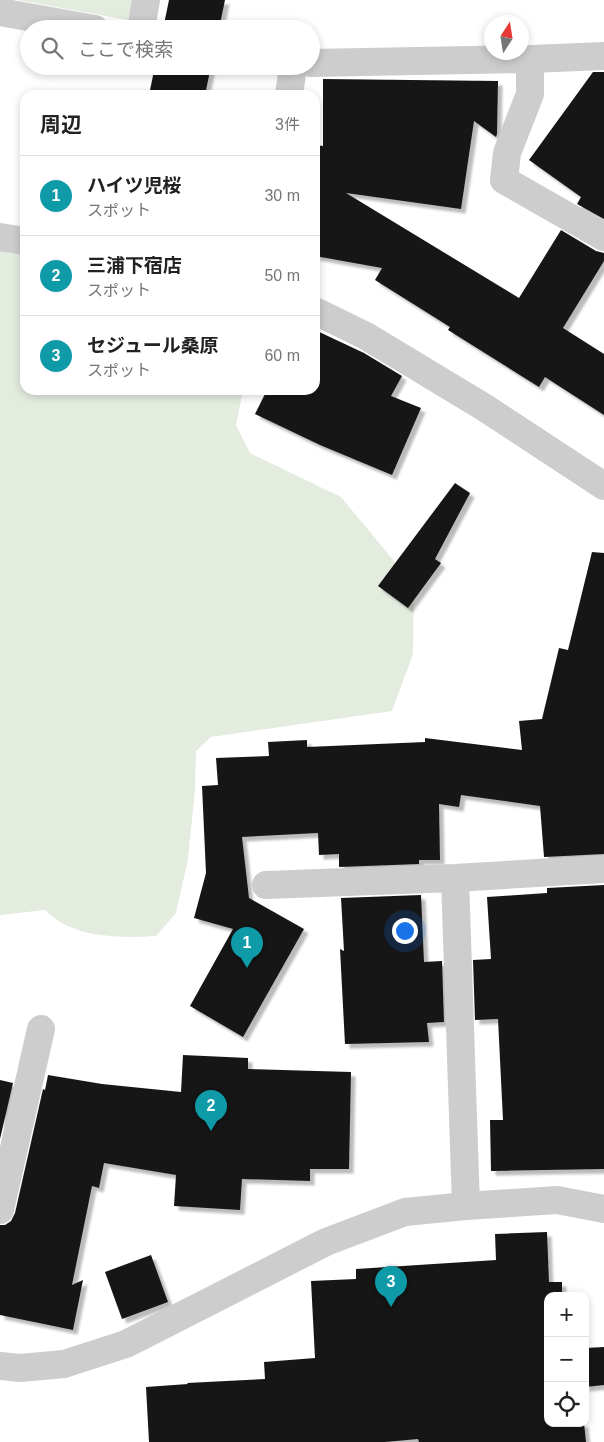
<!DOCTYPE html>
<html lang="ja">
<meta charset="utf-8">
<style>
:root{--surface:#fff;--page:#f6f6f6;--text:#222;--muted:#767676;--line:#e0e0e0;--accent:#ea580c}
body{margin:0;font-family:Helvetica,"Noto Sans JP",sans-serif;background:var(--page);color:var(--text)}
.controls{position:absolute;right:15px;bottom:15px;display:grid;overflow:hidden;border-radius:10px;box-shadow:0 2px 8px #0003}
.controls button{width:45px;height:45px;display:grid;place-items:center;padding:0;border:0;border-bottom:1px solid var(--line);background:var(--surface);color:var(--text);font:25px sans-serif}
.compass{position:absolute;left:484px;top:15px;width:45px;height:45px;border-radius:50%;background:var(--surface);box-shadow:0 2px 8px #0003;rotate:12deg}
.you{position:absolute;left:404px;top:930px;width:18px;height:18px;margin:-12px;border:4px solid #fff;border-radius:50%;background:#1a73e8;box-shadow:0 0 0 8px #1a73e833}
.badge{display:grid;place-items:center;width:32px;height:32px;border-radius:50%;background:var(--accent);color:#fff;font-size:16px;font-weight:700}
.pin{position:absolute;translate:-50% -41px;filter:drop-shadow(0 1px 2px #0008)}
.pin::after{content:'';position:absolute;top:26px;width:18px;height:15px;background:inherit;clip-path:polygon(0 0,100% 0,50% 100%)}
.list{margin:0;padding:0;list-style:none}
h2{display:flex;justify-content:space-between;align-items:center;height:65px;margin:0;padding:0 20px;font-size:21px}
h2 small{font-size:16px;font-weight:400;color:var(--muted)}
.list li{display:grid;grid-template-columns:32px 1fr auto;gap:15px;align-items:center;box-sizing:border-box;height:80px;padding:0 20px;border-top:1px solid var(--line)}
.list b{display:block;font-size:19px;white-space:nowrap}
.list p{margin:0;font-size:16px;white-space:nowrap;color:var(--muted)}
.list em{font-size:16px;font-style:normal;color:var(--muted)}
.icon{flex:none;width:28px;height:28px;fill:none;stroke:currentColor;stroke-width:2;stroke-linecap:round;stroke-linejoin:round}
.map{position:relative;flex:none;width:604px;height:1442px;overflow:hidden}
.search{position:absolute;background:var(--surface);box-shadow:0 2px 8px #0003;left:20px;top:20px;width:300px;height:55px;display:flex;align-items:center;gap:12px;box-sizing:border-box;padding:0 18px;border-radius:28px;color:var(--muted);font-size:19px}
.panel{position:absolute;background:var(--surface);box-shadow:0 2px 8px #0003;left:20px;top:90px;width:300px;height:305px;border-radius:15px}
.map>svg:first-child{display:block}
</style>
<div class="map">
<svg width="604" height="1442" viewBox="0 0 604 1442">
<defs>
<filter id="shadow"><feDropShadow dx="4.5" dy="4.5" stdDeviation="1" flood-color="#0004"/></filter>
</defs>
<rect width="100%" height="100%" fill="#fff"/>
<path fill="#e4ece0" d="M 17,0 L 132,0 L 128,20 Z
M 0,250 L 25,254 L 25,390 L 243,390 L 236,425 L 250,453 L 341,497 L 414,585 L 413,654 L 392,711 L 211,737 L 196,751 L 195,790 L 188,859 L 176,913 L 156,936 C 127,938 86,938 60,922 C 55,919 50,914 45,910 L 0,915 Z"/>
<path fill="#171717" filter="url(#shadow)" d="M 169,0 L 225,0 L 219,29 L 163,29 Z
M 155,66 L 211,66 L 205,95 L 149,95 Z
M 593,72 L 604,72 L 604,219 L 577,204 L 581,197 L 529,160 Z
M 323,79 L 498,81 L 497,134 L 496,137 L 474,121 L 461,209 L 346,193 L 519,298 L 561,230 L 596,251 L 604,253 L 604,261 L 563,328 L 604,354 L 604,415 L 545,377 L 539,387 L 448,330 L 450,327 L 375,280 L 382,268 L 315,256 L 315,145 L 323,146 Z
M 315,330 L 364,353 L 402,376 L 391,396 L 421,408 L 392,475 L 320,445 L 255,414 L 267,390 L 315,390 Z
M 455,483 L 470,493 L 435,559 L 441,563 L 408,608 L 378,586 Z
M 592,552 L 604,553 L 604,854 L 544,857 L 540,806 L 461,795 L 459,807 L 439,804 L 440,860 L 419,860 L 419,864 L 339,867 L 339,854 L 319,855 L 318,833 L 242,837 L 249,898 L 304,929 L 243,1037 L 190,1006 L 233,929 L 194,918 L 206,873 L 202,786 L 218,785 L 216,758 L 269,756 L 268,742 L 307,740 L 307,747 L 425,742 L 425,738 L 522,750 L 519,721 L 542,719 L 559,648 L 568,650 Z
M 604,885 L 604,1169 L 491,1171 L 490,1120 L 503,1120 L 498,1019 L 475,1020 L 473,960 L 491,959 L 487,897 L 547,893 L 547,888 Z
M 421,895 L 424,962 L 442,961 L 444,1022 L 427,1023 L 429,1042 L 345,1044 L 340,949 L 344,951 L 341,898 Z
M 183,1055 L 248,1058 L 248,1069 L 351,1072 L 349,1169 L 310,1169 L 310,1181 L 242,1179 L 240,1210 L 174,1206 L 176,1175 L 104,1163 L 99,1188 L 92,1186 L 72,1285 L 83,1280 L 73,1330 L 0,1315 L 0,1225 L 5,1225 L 11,1221 L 15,1213 L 43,1089 L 45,1090 L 48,1075 L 102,1084 L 181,1092 Z
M 0,1080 L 13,1083 L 0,1139 Z
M 547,1232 L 549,1282 L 562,1282 L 562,1296 L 548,1296 L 548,1423 L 584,1423 L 586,1442 L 419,1442 L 418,1439 L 385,1442 L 149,1442 L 146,1387 L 188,1384 L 187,1383 L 265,1379 L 264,1362 L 315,1358 L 311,1281 L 356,1279 L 356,1269 L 496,1260 L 495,1234 Z
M 151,1255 L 168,1302 L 122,1319 L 105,1272 Z
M 604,1347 L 604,1385 L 585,1387 L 585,1348 Z"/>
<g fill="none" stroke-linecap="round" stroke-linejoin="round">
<path stroke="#cdcdcd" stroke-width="28" d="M 0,12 L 95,29
M 141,29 L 146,0
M 530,59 L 530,94 L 507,153 L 504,180 L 604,237
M 311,63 L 530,59 L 604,56
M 289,95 L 293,66
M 0,237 L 25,241
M 315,311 L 366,336 L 482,406 L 604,486
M 455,878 L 466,1206
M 266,885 L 455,878 L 604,869
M 0,1210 L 41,1029
M 0,1366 L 20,1368 L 64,1364 L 126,1344 L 326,1242 L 405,1212 L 466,1206 L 557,1200 L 604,1209"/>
</g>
</svg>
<div class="controls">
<button>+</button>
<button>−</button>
<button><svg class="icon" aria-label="locate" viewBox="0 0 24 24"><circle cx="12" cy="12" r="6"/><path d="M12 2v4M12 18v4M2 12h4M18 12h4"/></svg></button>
</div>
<svg class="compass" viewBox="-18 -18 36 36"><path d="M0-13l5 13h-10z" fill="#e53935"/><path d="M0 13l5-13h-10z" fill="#767676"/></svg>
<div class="you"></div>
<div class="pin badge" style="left:247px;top:968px;background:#0f9aa8">1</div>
<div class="pin badge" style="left:211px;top:1131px;background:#0f9aa8">2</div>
<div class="pin badge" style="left:391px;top:1307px;background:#0f9aa8">3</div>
<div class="search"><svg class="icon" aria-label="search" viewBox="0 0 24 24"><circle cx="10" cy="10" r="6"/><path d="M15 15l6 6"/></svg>ここで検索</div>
<section class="panel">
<h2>周辺<small>3件</small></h2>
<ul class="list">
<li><span class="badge" style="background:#0f9aa8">1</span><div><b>ハイツ児桜</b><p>スポット</p></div><em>30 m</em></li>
<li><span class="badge" style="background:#0f9aa8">2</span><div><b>三浦下宿店</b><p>スポット</p></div><em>50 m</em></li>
<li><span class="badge" style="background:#0f9aa8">3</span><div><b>セジュール桑原</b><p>スポット</p></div><em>60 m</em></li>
</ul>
</section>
</div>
